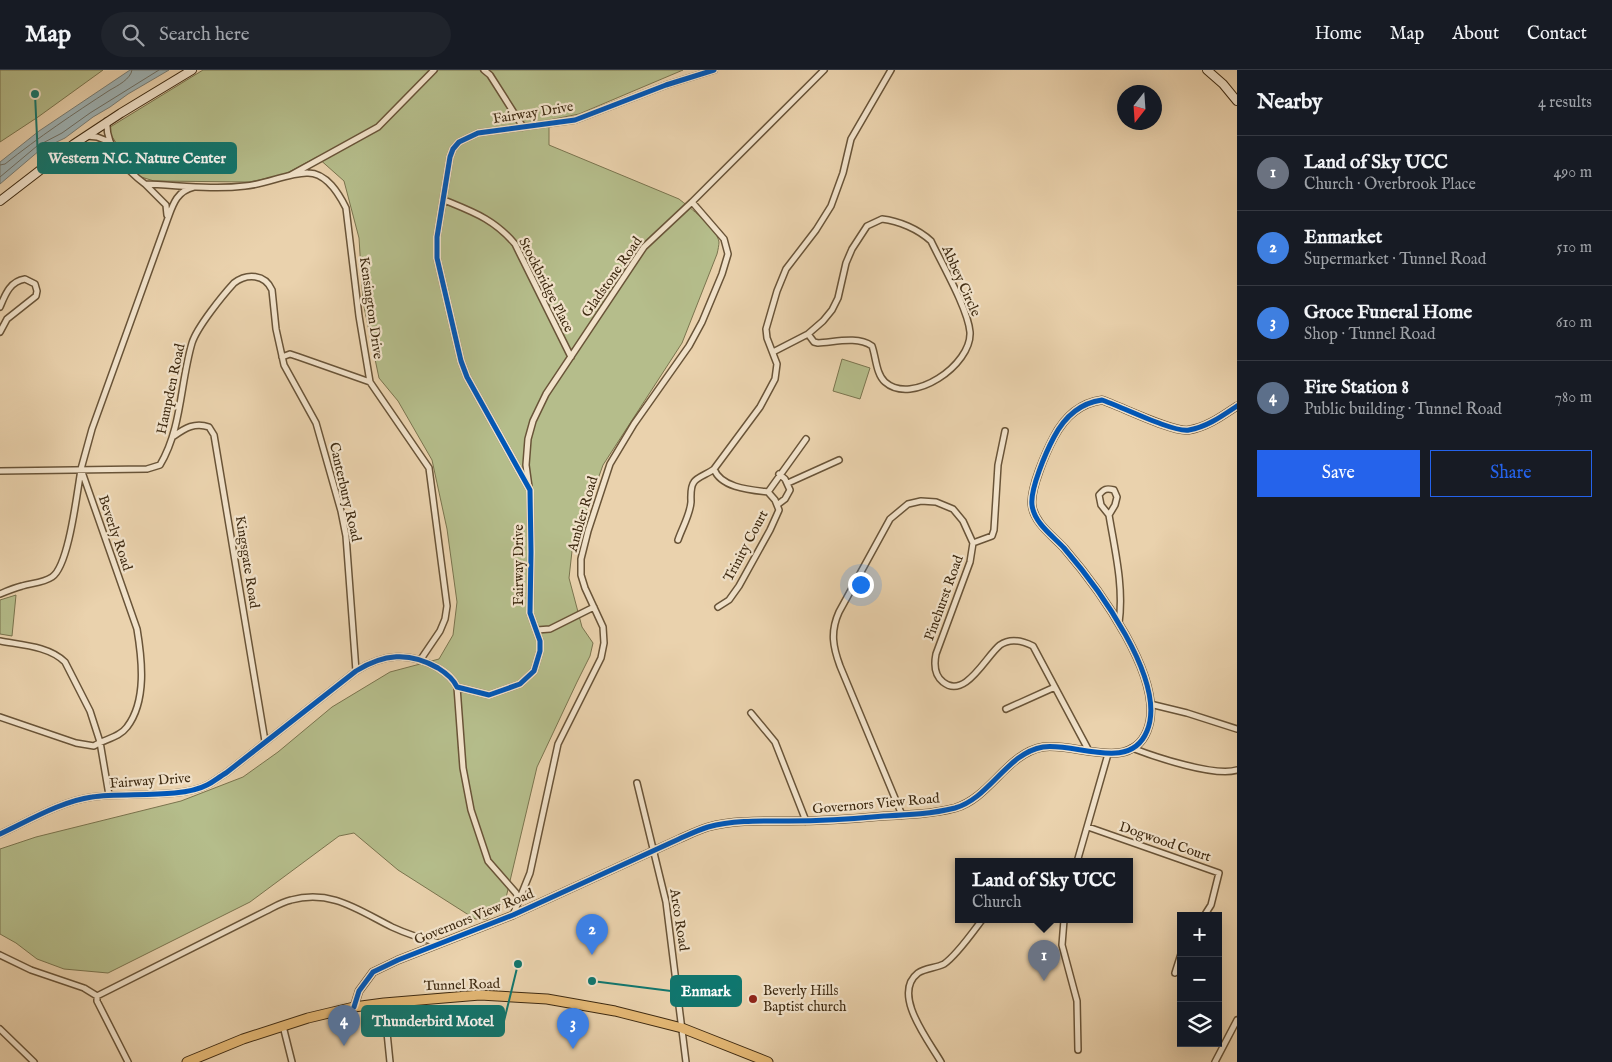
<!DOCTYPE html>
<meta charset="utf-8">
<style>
:root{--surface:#171b24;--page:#20242c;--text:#f1f3f6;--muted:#9ea1a6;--line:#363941;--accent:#2563eb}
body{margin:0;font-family:"IM FELL English",serif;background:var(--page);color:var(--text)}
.controls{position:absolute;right:15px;bottom:15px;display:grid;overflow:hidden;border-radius:0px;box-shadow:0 5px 20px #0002}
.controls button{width:45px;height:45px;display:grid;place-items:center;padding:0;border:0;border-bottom:1px solid var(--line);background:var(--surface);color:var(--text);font:25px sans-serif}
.compass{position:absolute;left:1117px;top:15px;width:45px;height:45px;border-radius:50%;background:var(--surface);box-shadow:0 5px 20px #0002;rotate:197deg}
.you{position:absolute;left:860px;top:514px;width:18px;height:18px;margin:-12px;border:4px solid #fff;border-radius:50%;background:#1a73e8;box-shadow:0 0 0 8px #1a73e833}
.badge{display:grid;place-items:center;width:32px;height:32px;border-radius:50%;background:var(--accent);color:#fff;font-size:16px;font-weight:700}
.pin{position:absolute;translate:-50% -41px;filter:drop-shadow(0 1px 2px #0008)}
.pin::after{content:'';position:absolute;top:26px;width:18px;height:15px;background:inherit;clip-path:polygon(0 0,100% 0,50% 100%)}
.popup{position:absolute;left:955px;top:788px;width:178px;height:65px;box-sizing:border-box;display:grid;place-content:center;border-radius:0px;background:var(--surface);filter:drop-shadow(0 1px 4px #0005);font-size:16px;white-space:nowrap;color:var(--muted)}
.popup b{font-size:19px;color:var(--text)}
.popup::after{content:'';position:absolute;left:50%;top:100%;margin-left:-10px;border:10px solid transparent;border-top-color:var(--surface)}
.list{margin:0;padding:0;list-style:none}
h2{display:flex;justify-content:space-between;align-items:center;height:65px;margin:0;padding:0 20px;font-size:21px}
h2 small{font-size:16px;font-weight:400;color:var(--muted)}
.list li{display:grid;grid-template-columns:32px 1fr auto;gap:15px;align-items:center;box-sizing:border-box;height:75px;padding:0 20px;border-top:1px solid var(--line)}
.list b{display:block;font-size:19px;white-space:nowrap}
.list p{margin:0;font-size:16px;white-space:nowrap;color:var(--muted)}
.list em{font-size:16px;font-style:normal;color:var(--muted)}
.actions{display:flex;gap:10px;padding:15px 20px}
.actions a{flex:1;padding:11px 0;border:1px solid var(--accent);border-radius:0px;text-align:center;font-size:18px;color:var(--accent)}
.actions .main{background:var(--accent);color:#fff}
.icon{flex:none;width:28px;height:28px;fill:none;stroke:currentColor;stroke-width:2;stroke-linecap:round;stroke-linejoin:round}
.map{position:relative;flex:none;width:1237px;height:992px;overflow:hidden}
header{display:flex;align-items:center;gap:30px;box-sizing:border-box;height:70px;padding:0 25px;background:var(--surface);border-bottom:1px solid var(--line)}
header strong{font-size:24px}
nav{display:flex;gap:28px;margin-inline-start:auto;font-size:18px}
.search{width:350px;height:45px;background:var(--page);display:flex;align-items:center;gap:12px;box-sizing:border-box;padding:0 18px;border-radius:28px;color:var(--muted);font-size:19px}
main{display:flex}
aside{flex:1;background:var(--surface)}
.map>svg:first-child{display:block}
</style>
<header>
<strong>Map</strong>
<div class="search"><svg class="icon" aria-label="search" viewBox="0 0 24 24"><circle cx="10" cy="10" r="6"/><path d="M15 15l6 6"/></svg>Search here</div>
<nav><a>Home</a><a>Map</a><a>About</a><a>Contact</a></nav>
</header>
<main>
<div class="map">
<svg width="1237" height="992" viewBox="0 0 1237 992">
<rect width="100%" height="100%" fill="#ead2ad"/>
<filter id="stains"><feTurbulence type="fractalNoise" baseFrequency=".004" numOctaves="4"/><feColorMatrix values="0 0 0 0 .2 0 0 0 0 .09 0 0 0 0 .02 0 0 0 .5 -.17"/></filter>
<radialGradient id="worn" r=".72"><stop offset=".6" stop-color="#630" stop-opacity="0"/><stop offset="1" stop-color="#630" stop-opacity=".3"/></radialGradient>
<path fill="#b5bd8b" stroke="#7a744e" d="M 0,0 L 103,0 L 38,47 L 0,72 Z
M 203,0 L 683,0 L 579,44 L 549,50 L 549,75 L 679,129 C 689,137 717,158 719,172 C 719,175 718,180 717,184 L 682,273 L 603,395 L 572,481 L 569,508 L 582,557 L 593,573 L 590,586 L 577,612 L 537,697 L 505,832 L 487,849 L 475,849 L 398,800 L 354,763 L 339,766 L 250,832 L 108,903 L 64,899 L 37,889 L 16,873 L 0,864 L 0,779 L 36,767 L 181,731 L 243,707 L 278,682 L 332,637 L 390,602 L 439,589 L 453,565 L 457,532 L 447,459 L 432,390 L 398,331 L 379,308 L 363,232 L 359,168 L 344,111 L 317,87 L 283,105 L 249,112 L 154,111 L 138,106 L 107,59 Z
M 842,289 L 870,298 L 860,329 L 833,321 Z
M 16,525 L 12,566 L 0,564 L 0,530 Z"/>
<path fill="#9eb4b7" stroke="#787d75" d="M 130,0 L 169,0 L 128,24 L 110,37 L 93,47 L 65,68 L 40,80 L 0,114 L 0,92 L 39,61 Z"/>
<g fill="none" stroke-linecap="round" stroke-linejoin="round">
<path stroke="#6e6f64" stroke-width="1" d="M 0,95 L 5,94 C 39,67 73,44 110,20 C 117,16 131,9 132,0
M 0,107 L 37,76 L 62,63 L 90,43 L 159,0"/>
<g stroke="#695438" stroke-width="8">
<path id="minor" d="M 484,0 L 490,5 L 523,57
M 107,51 C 105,76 126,100 145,114 C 178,115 212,120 245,116 C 264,115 291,102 308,103 C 327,103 339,124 346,138 L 359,246 L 370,312 L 429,398 L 447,536 L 445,549 L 440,561 L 421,589
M 87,66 L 97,67 L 110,72
M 291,105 L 378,57 L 434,0
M 145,114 L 166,135 L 167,145
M 444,130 C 473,142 494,149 515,174 L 571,287
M 882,149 C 899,151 918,159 931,171 C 942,194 968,239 970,262 C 972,295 912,336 885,312 C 876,304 876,287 872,276 C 857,266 836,272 818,273 L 814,272 L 808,264 L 823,251 L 832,240 L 838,228 L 846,193 L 852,179 L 867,156 Z
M 0,237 C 5,225 10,211 25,209 L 35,214 L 37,221 L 36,226 L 7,249 L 0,262
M 773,282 L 808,264
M 282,287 L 290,284 L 299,287 L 370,312
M 174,366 C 185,358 195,352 209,357 L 214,365 L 265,671
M 714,399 C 721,418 751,420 768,422 L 806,369
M 0,401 L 147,399 L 160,395 C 182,358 180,314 192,273 C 197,257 223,225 234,213 C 247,203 265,204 272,220 L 276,259 L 284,295 L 316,353 L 341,441 L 346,466 L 356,601
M 788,413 L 839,390
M 529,417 L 526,395 L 528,369 L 533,351 L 546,324 L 644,177 L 692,132 L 824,0
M 777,435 L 785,429 L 790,420 L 785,409 L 779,404
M 1109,445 L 1101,435 L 1099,425 C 1104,419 1106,418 1114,420 L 1117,427 L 1115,435 L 1109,445 C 1115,481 1124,517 1119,553
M 678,470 C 682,458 690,445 691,432 C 691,426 690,417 694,412 C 697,407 708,404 714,399 L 760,337 L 775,309 L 777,294 L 767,268 L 766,259 L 777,221 L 786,199 L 816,160 L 831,136 L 843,103 L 851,69 L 891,0
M 973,473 L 992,466 L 994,460 L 998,395 L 1005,361
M 0,524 C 7,521 14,518 22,516 C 32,513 43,513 52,507 C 69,496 77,422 81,400
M 718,537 L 729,530 L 739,516 L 770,460 L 779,440 L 775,430 L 768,422
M 537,560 L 550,559 L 594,537
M 0,571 C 21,575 49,576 65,592 L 90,641 L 100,672 L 109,725
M 457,617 L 463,698 L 471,740 L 488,791 L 516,823 L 519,830
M 1150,634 L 1187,643 L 1237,659
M 1006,639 L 1055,617
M 751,643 L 775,672 L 806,751
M 0,647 L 76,673 L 94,676 C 104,669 119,668 127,657 C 147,631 142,589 137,559 L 81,399 L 92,359 L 168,148 C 173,134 177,121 194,117
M 1132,678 C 1155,687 1215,707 1237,700
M 637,713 L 666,832 L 686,992
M 902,745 L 840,596 C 833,577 830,562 839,542 L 890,449 L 908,434 L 921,431 L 936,432 L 953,439 L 963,451 L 973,473 L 970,492 L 936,584 C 934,594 934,605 943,612 C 965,630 986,586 1000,575 C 1010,568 1023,571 1033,576 L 1089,681
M 1088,757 L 1219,803 L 1211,835 L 1204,846
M 0,764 C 28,751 62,731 92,727 C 123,722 181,729 207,715 C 213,712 219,707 226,703 L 356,601 C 383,584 409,581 438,598 C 446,603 453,608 457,617 L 489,625 L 520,614 L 534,601 L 540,581 L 540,571 L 530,543 L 531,482 L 530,420 L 467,307 L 461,291 L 437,188 L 437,167 L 450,87 L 453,79 L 459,72 L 478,63 L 575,50 L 666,15 L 714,0
M 1077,792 L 1108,684
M 513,845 L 530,803 L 558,674 L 601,588 L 604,573 L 603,557 L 585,518 L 581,505 L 581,489 L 588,461 L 610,394 L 634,354 L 689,276 L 702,252 L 722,204 L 728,184 L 724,169 L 692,132
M 1064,850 L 1062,875 L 1077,931 L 1078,980
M 0,885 L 31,900 L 84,918 L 97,926 L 266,841 C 274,837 282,832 291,830 C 331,819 358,840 392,857 C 407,864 423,869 439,873
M 1175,903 L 1181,884
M 97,926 L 97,931 L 128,992
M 384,933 L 390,992
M 283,956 L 292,992
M 0,959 L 34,992
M 941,992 C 929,971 891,924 918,903 C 925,898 936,898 944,894 C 957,885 972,863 982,850
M 1215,992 L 1237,950"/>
</g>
<g stroke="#695438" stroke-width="9">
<path id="tertiary" d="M 354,937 L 359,921 L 373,902 L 398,890 L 513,845 L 679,769 C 688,765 698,760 708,757 C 734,750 763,751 789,751 C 821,751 852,749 884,746 C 907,745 932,744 955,738 C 990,728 1007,683 1043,677 C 1075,672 1130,703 1147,661 C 1168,611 1096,515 1064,478 C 1053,466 1034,453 1032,435 C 1030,419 1046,382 1054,367 C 1064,348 1080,333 1102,330 C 1120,336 1174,363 1189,360 C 1207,357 1222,346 1237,336"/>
</g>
<g stroke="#3e2a11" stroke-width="10">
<path id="secondary" d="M 1207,0 L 1223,14 L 1237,31
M 0,131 L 74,74 L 121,43 L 192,0"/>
</g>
<g stroke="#3e2a11" stroke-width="11">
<path id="primary" d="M 187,992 L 243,969 L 308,948 L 354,937 L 384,933 L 480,925 L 547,929 L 615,941 L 682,958 L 768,992"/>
</g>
<use href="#minor" stroke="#f1e2ca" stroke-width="5"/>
<use href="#tertiary" stroke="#f1e2ca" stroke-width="7"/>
<use href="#secondary" stroke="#f1e2ca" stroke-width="8"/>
<use href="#primary" stroke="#e5b976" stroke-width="9"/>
<g stroke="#f1e2ca" stroke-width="8">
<path id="cycleway" d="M 0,764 C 28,751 62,731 92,727 C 123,722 181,729 207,715 C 213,712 219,707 226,703 L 356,601 C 383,584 409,581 438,598 C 446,603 453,608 457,617 L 489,625 L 520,614 L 534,601 L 540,581 L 540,571 L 530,543 L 531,482 L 530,420 L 467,307 L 461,291 L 437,188 L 437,167 L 450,87 L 453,79 L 459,72 L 478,63 L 575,50 L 666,15 L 714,0
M 354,937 L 359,921 L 373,902 L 398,890 L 513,845 L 679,769 C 688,765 698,760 708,757 C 734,750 763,751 789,751 C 821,751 852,749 884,746 C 907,745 932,744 955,738 C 990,728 1007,683 1043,677 C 1075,672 1130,703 1147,661 C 1168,611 1096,515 1064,478 C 1053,466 1034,453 1032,435 C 1030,419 1046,382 1054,367 C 1064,348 1080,333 1102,330 C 1120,336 1174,363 1189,360 C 1207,357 1222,346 1237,336"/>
</g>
<use href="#cycleway" stroke="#0057b8" stroke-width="5"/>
</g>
<circle fill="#8f2418" stroke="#f1e2ca" stroke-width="2" cx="753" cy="929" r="5"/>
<g text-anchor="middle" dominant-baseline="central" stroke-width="4.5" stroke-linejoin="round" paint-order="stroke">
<g font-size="14" fill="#3e2a11" stroke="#f1e2ca">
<text transform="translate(533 43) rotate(-9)">Fairway Drive</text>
<text transform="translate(612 207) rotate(-55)">Gladstone Road</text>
<text transform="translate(961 211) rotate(66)">Abbey Circle</text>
<text transform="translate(546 215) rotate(63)">Stockbridge Place</text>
<text transform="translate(371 238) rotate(82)">Kensington Drive</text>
<text transform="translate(171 319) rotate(-78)">Hampden Road</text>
<text transform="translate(345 422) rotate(77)">Canterbury Road</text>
<text transform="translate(583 444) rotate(-74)">Ambler Road</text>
<text transform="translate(115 463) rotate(71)">Beverly Road</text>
<text transform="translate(746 476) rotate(-62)">Trinity Court</text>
<text transform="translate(247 492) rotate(81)">Kingsgate Road</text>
<text transform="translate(519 495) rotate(-90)">Fairway Drive</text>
<text transform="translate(944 528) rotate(-70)">Pinehurst Road</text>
<text transform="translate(150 711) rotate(-4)">Fairway Drive</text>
<text transform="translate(876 734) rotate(-5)">Governors View Road</text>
<text transform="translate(1165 772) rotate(19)">Dogwood Court</text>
<text transform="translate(474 847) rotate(-22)">Governors View Road</text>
<text transform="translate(679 850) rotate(81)">Arco Road</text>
<text transform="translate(462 915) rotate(-2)">Tunnel Road</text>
</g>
<g font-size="14" fill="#3e2a11" stroke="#f1e2ca" text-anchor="start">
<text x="763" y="921">Beverly Hills<tspan x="763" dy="16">Baptist church</tspan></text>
</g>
</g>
<path fill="none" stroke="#0f766e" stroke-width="2" d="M35 24L38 88M592 911L671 921M518 894L504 951"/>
<g fill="#0f766e" stroke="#f1e2ca" stroke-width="2">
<circle cx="35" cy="24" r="5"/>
<circle cx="592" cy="911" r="5"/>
<circle cx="518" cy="894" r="5"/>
</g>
<g fill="#0f766e" stroke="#0f766e" stroke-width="2">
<rect x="38" y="73" width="198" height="30" rx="5"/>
<rect x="671" y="906" width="70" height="30" rx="5"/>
<rect x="362" y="936" width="142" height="30" rx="5"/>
</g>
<g font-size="15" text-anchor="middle" font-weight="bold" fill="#fff">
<text x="137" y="93">Western N.C. Nature Center</text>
<text x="706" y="926">Enmark</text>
<text x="433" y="956">Thunderbird Motel</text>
</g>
<rect width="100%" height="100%" filter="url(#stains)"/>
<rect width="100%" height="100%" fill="url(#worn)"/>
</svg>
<div class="controls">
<button>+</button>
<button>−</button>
<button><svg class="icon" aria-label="layers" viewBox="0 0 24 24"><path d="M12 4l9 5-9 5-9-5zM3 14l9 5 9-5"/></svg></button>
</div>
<svg class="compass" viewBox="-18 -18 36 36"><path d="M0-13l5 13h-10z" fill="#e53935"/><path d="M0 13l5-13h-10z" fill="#9ea1a6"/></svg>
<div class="you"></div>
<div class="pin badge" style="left:1044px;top:911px;background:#6b7280">1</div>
<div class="popup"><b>Land of Sky UCC</b>Church</div>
<div class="pin badge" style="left:592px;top:885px;background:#3f7fe0">2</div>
<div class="pin badge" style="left:573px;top:979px;background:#3f7fe0">3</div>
<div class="pin badge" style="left:344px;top:976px;background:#5c6f8a">4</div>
</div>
<aside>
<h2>Nearby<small>4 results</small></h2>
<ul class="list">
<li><span class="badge" style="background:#6b7280">1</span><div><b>Land of Sky UCC</b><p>Church · Overbrook Place</p></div><em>490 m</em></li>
<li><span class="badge" style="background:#3f7fe0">2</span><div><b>Enmarket</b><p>Supermarket · Tunnel Road</p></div><em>510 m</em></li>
<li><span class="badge" style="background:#3f7fe0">3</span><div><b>Groce Funeral Home</b><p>Shop · Tunnel Road</p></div><em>610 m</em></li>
<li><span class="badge" style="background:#5c6f8a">4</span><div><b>Fire Station 8</b><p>Public building · Tunnel Road</p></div><em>780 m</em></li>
</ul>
<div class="actions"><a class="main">Save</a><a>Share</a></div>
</aside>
</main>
